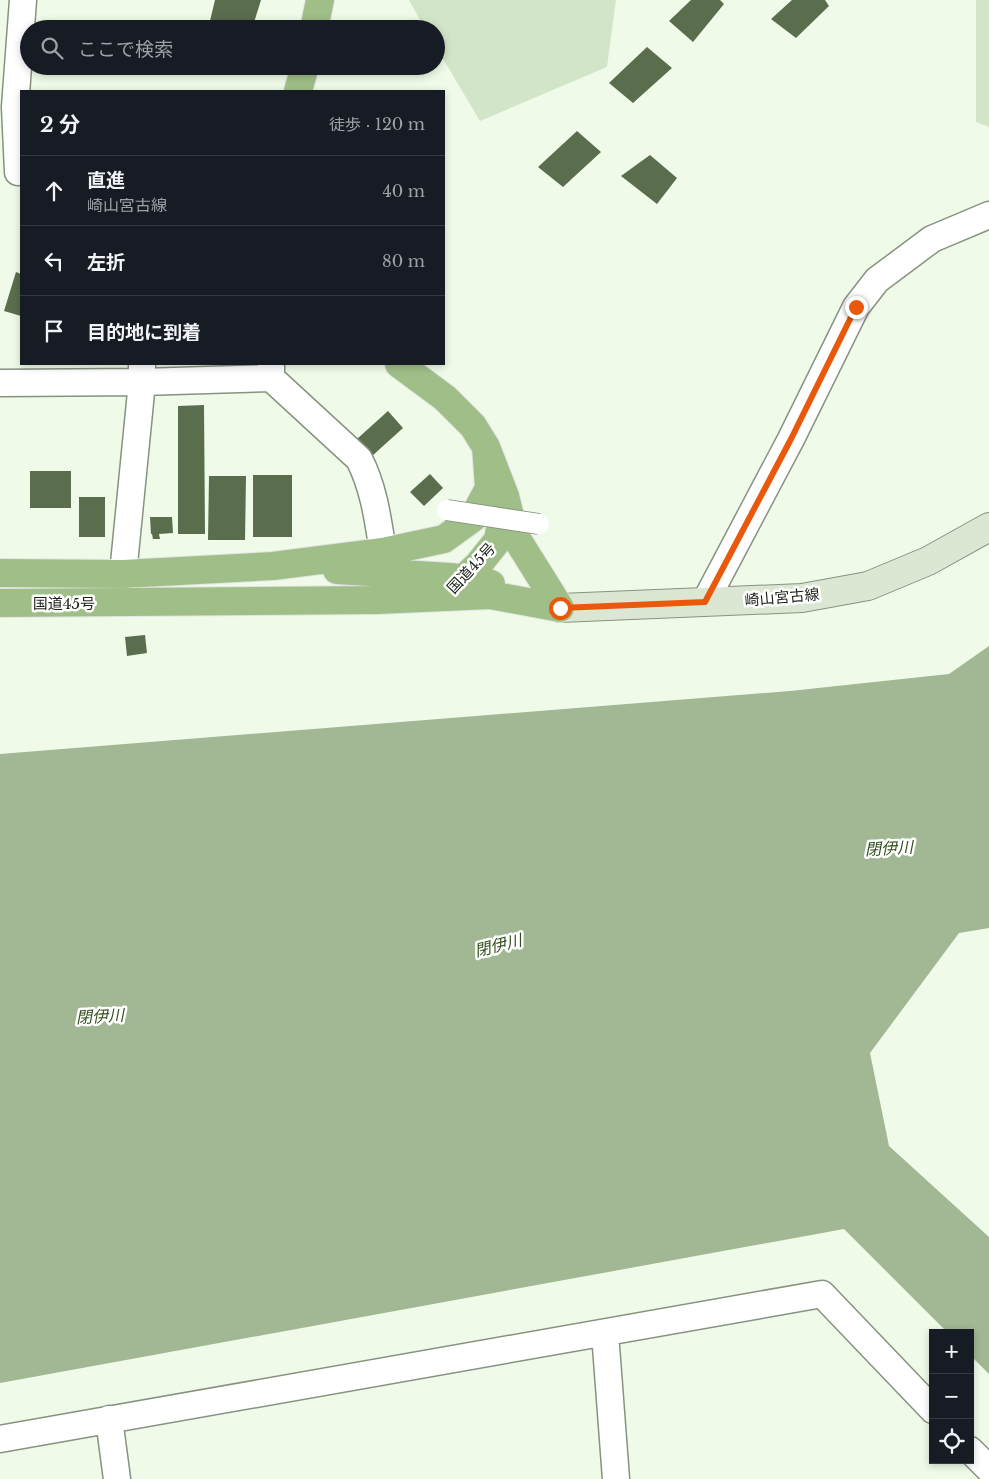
<!DOCTYPE html>
<html lang="ja">
<meta charset="utf-8">
<style>
:root{--surface:#171b24;--page:#242831;--text:#f1f3f6;--muted:#9ea1a6;--line:#363941}
body{margin:0;font-family:"Libre Baskerville","Noto Sans JP",serif;background:var(--page);color:var(--text)}
.controls{position:absolute;right:15px;bottom:15px;display:grid;overflow:hidden;border-radius:0px;box-shadow:0 2px 8px #0003}
.controls button{width:45px;height:45px;display:grid;place-items:center;padding:0;border:0;border-bottom:1px solid var(--line);background:var(--surface);color:var(--text);font:25px sans-serif}
.stop{position:absolute;width:15px;height:15px;margin:-11px;border:4px solid #ea580c;border-radius:50%;background:#fff}
.stop.end{background:#ea580c;border-color:#fff;box-shadow:0 1px 5px #0008}
.list{margin:0;padding:0;list-style:none}
h2{display:flex;justify-content:space-between;align-items:center;height:65px;margin:0;padding:0 20px;font-size:21px}
h2 small{font-size:16px;font-weight:400;color:var(--muted)}
.list li{display:grid;grid-template-columns:32px 1fr auto;gap:15px;align-items:center;box-sizing:border-box;height:70px;padding:0 20px;border-top:1px solid var(--line)}
.list b{display:block;font-size:19px;white-space:nowrap}
.list p{margin:0;font-size:16px;white-space:nowrap;color:var(--muted)}
.list em{font-size:16px;font-style:normal;color:var(--muted)}
.icon{flex:none;width:28px;height:28px;fill:none;stroke:currentColor;stroke-width:2;stroke-linecap:round;stroke-linejoin:round}
.map{position:relative;flex:none;width:989px;height:1479px;overflow:hidden}
.search{position:absolute;background:var(--surface);box-shadow:0 2px 8px #0003;left:20px;top:20px;width:425px;height:55px;display:flex;align-items:center;gap:12px;box-sizing:border-box;padding:0 18px;border-radius:28px;color:var(--muted);font-size:19px}
.panel{position:absolute;background:var(--surface);box-shadow:0 2px 8px #0003;left:20px;top:90px;width:425px;height:275px;border-radius:0px}
.map>svg:first-child{display:block}
</style>
<div class="map">
<svg width="989" height="1479" viewBox="0 0 989 1479">
<rect width="100%" height="100%" fill="#effbe8"/>
<path fill="#d3e5c8" d="M 409,0 L 616,0 L 607,67 L 480,121 L 436,47 L 436,29 L 425,29 Z
M 976,0 L 989,0 L 989,127 L 976,122 Z"/>
<path fill="#a2b794" d="M 989,646 L 989,928 L 959,933 L 870,1053 L 889,1146 L 989,1237 L 989,1374 L 970,1355 L 970,1333 L 948,1333 L 844,1229 L 0,1383 L 0,754 L 790,691 L 949,674 Z"/>
<path fill="#5a6d4d" d="M 215,0 L 261,0 L 252,29 L 208,29 Z
M 691,0 L 720,0 L 724,4 L 693,42 L 669,21 Z
M 792,0 L 825,0 L 829,6 L 796,38 L 771,19 Z
M 647,47 L 672,68 L 633,103 L 609,83 Z
M 577,131 L 601,152 L 563,187 L 538,167 Z
M 650,155 L 677,178 L 657,204 L 621,176 Z
M 16,272 L 21,274 L 21,316 L 4,311 Z
M 204,405 L 205,534 L 178,534 L 178,406 Z
M 388,411 L 403,428 L 372,456 L 357,439 Z
M 30,471 L 71,471 L 71,508 L 30,508 Z
M 430,474 L 443,488 L 424,506 L 410,492 Z
M 253,475 L 292,475 L 292,537 L 253,537 Z
M 209,476 L 246,476 L 245,540 L 208,540 Z
M 79,497 L 105,497 L 105,537 L 79,537 Z
M 150,517 L 172,517 L 173,533 L 159,534 L 160,539 L 153,539 L 152,534 L 151,534 Z
M 145,635 L 147,653 L 127,656 L 125,637 Z"/>
<g fill="none" stroke-linecap="round" stroke-linejoin="round">
<g stroke="#879280" stroke-width="29">
<path id="minor" d="M 18,172 L 15,107 L 23,0
M 271,378 L 359,459 C 374,488 378,520 383,552
M 0,383 L 142,382 L 271,378 L 271,364
M 124,602 L 123,574 L 142,382 L 142,364
M 705,602 L 791,439 L 856,307 L 877,280 L 932,239 L 989,215
M 605,1333 L 616,1479
M 109,1419 L 117,1479
M 0,1439 L 822,1294 L 933,1410
M 970,1450 L 989,1469"/>
</g>
<g stroke="#879280" stroke-width="30">
<path id="secondary" d="M 560,608 L 802,598 L 868,586 L 928,561 L 989,527"/>
</g>
<g stroke="#e4e4e4" stroke-width="30">
<path id="trunk" d="M 314,29 L 320,0
M 298,91 L 305,66
M 399,364 L 445,398 L 473,426 L 486,447 L 505,496 L 515,536 L 560,608
M 337,570 L 450,577 L 482,581 L 491,584
M 0,573 L 123,574 L 273,566 L 383,552 L 444,539 L 473,518 L 489,488 L 486,447
M 454,587 L 478,565 L 498,540 L 504,505
M 0,603 L 377,600 L 490,595 L 560,608"/>
</g>
<use href="#minor" stroke="#fff" stroke-width="26"/>
<use href="#secondary" stroke="#dbe7d3" stroke-width="28"/>
<use href="#trunk" stroke="#9fbe88" stroke-width="28"/>
<g stroke="#879280" stroke-width="22" stroke-linecap="butt">
<path id="pedestrian-bridge" d="M 447,510 L 539,524"/>
</g>
<use href="#pedestrian-bridge" stroke="#fff" stroke-width="20"/>
</g>
<g fill="none" stroke-linecap="round" stroke-linejoin="round">
<path stroke="#ea580c" stroke-width="6" d="M 560,608 L 705,602 L 791,439 L 856,307"/>
</g>
<g text-anchor="middle" dominant-baseline="central" stroke-width="5" stroke-linejoin="round" paint-order="stroke">
<g font-size="15" fill="#1d211a" stroke="#fff">
<text transform="translate(471 568) rotate(-47)">国道45号</text>
<text transform="translate(782 597) rotate(-5)">崎山宮古線</text>
<text x="64" y="603">国道45号</text>
</g>
<g font-size="16" font-style="italic" fill="#314d19" stroke="#fff">
<text transform="translate(889 848) rotate(-3)">閉伊川</text>
<text transform="translate(498 945) rotate(-14)">閉伊川</text>
<text transform="translate(100 1016) rotate(-3)">閉伊川</text>
</g>
</g>
</svg>
<div class="controls">
<button>+</button>
<button>−</button>
<button><svg class="icon" aria-label="locate" viewBox="0 0 24 24"><circle cx="12" cy="12" r="6"/><path d="M12 2v4M12 18v4M2 12h4M18 12h4"/></svg></button>
</div>
<div class="stop" style="left:560px;top:608px"></div>
<div class="stop end" style="left:856px;top:307px"></div>
<div class="search"><svg class="icon" aria-label="search" viewBox="0 0 24 24"><circle cx="10" cy="10" r="6"/><path d="M15 15l6 6"/></svg>ここで検索</div>
<section class="panel">
<h2>2 分<small>徒歩 · 120 m</small></h2>
<ul class="list">
<li><svg class="icon" aria-label="ahead" viewBox="0 0 24 24"><path d="M12 20V5M6 11l6-6 6 6"/></svg><div><b>直進</b><p>崎山宮古線</p></div><em>40 m</em></li>
<li><svg class="icon" aria-label="left" viewBox="0 0 24 24"><path d="M17 20v-9H6M10 6l-5 5 5 5"/></svg><div><b>左折</b></div><em>80 m</em></li>
<li><svg class="icon" aria-label="arrive" viewBox="0 0 24 24"><path d="M6 21V4h12l-3 4 3 4H6"/></svg><div><b>目的地に到着</b></div></li>
</ul>
</section>
</div>
